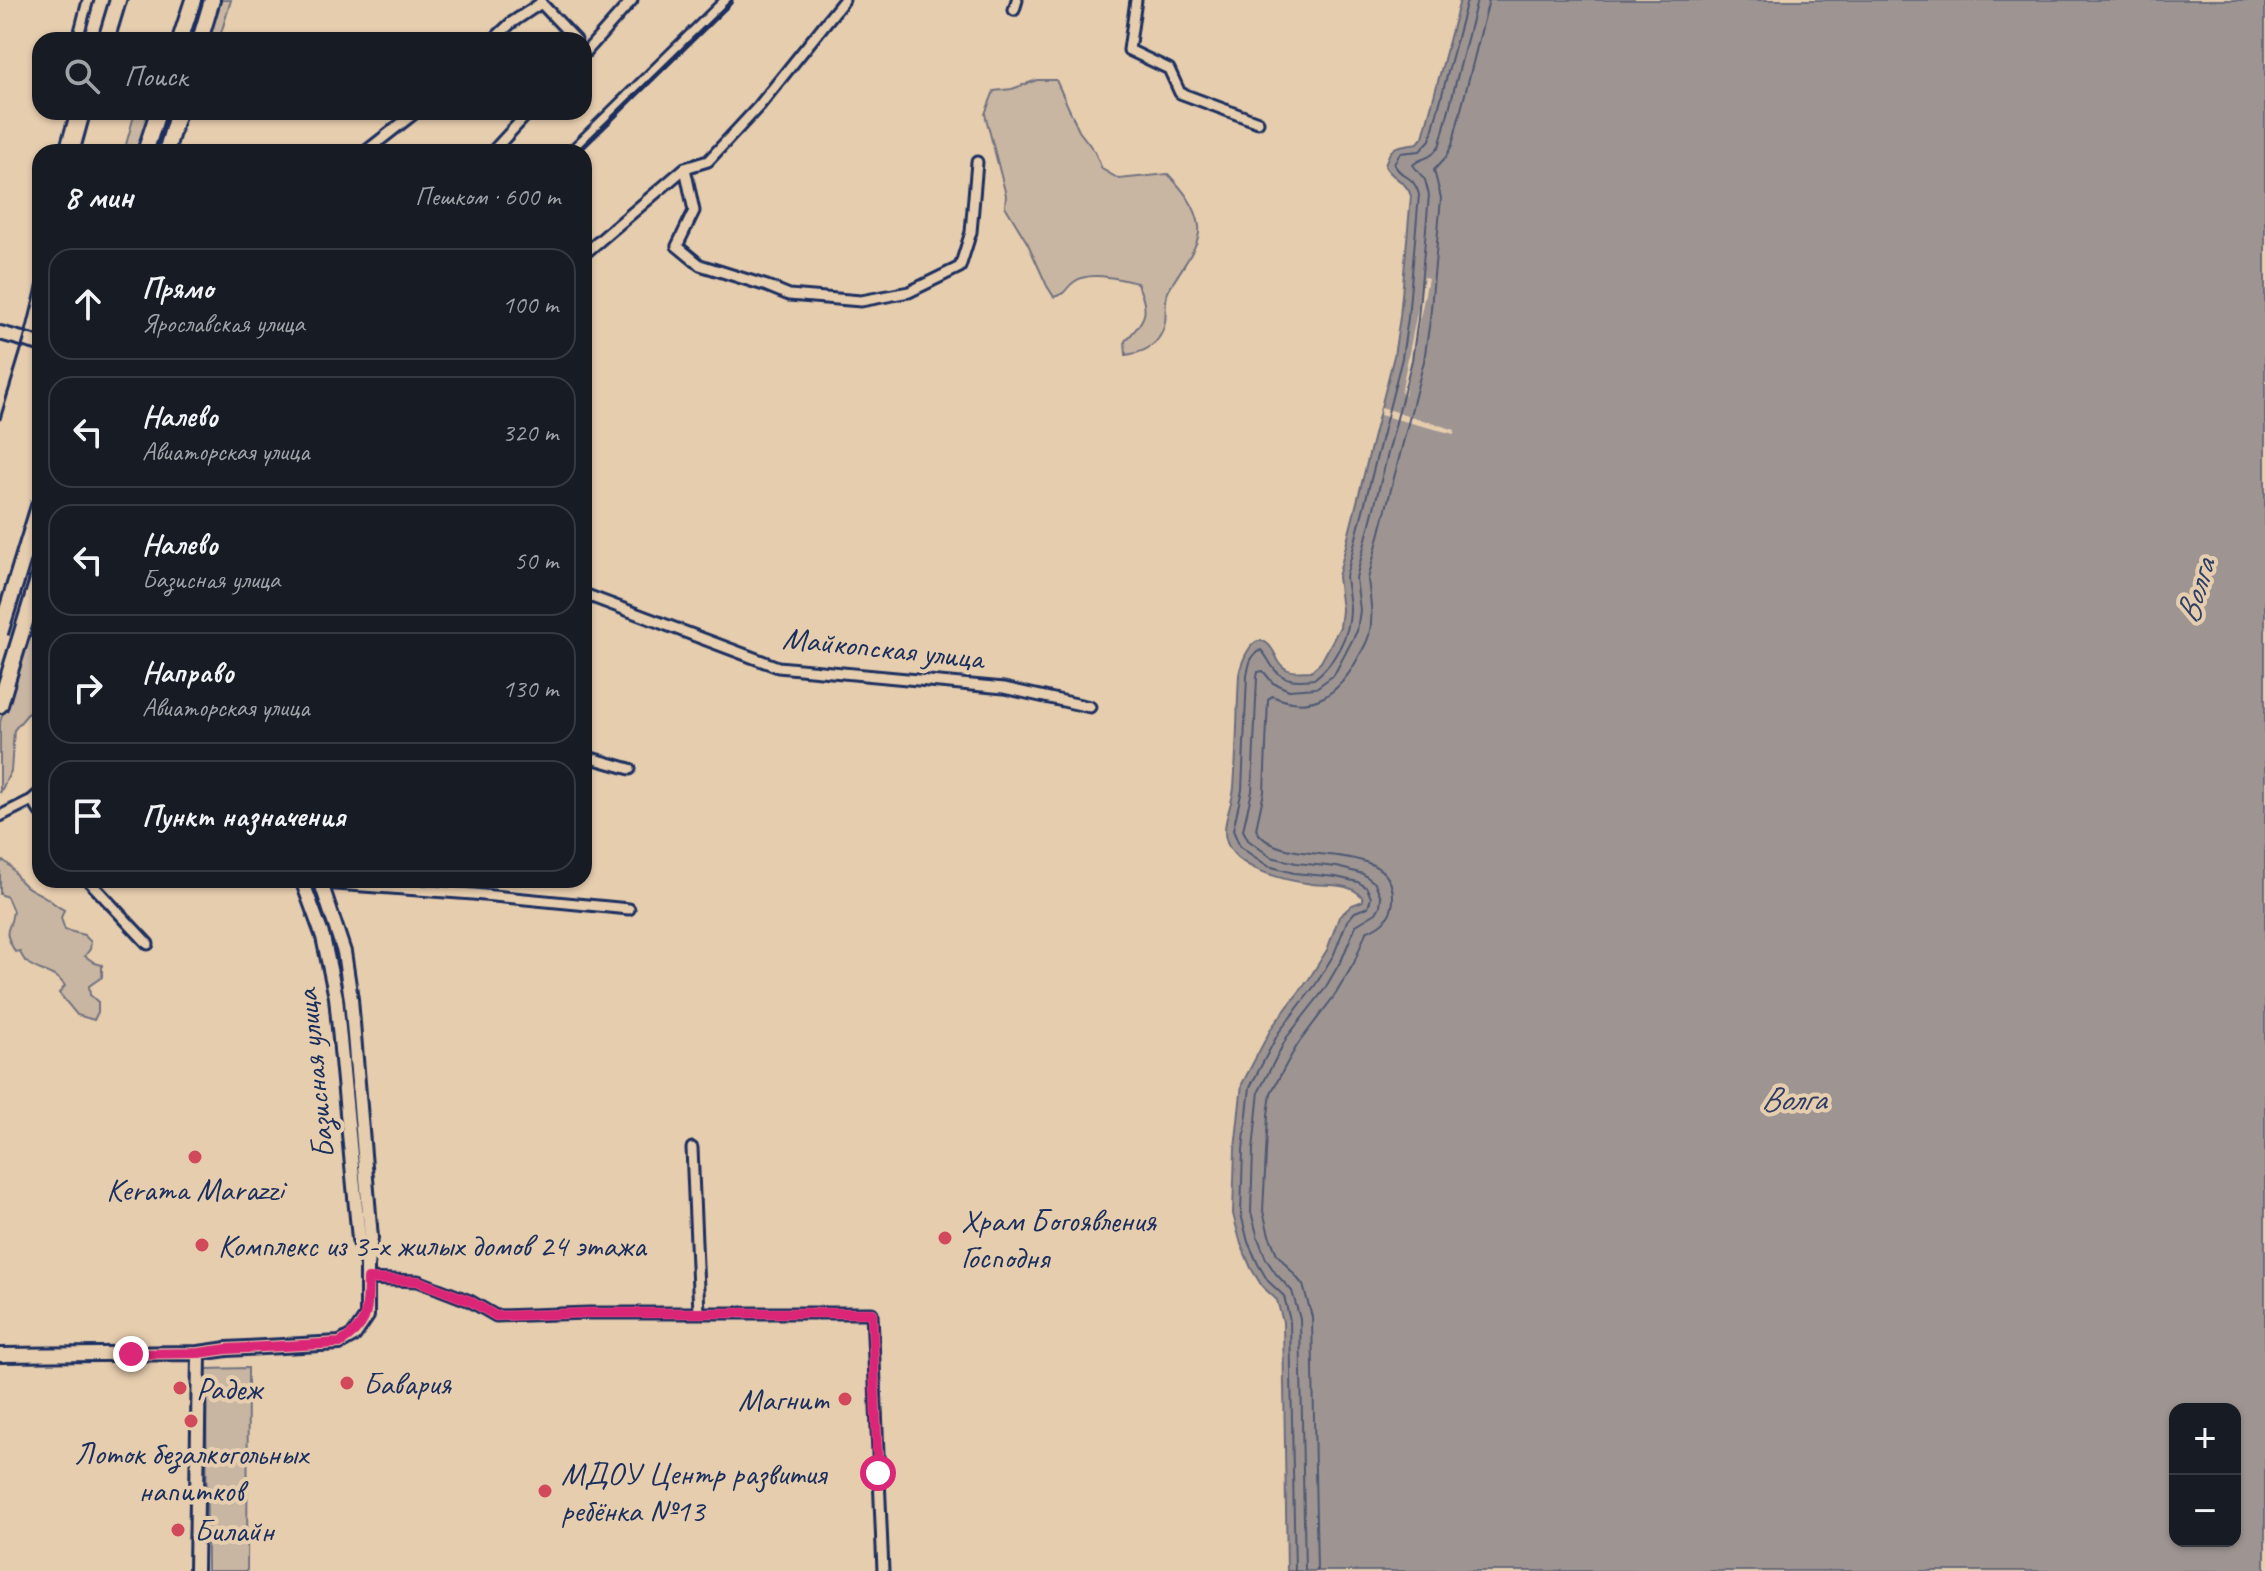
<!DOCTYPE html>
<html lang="ru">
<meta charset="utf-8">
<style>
:root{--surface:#171b24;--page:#20242c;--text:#f1f3f6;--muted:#9ea1a6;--line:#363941}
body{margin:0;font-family:Caveat,sans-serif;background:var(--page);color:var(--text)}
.controls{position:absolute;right:24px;bottom:24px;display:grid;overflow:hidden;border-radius:16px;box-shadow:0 2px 6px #0004}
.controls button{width:72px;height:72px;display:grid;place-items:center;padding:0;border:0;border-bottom:2px solid var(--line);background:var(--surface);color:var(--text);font:40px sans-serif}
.stop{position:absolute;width:24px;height:24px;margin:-18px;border:6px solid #db2777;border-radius:50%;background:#fff}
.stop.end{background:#db2777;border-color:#fff;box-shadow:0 2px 8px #0008}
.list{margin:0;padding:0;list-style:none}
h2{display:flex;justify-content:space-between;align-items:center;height:104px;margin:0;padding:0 32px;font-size:34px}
h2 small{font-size:26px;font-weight:400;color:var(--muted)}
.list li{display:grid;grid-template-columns:52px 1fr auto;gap:24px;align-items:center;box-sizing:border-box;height:112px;margin:0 16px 16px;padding:0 16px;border:2px solid var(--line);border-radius:24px}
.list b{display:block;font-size:30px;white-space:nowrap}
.list p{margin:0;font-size:26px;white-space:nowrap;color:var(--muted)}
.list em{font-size:26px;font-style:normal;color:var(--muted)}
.icon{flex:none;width:44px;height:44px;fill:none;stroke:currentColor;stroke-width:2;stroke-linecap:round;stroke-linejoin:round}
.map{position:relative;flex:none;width:2265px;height:1571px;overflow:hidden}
.search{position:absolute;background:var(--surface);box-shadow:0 2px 6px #0004;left:32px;top:32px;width:560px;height:88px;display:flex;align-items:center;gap:20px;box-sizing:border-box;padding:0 28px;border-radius:24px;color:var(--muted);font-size:30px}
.panel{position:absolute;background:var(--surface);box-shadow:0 2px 6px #0004;left:32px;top:144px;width:560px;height:744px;border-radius:24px}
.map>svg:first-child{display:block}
</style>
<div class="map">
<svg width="2265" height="1571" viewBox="0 0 2265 1571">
<rect width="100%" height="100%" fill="#e6cdae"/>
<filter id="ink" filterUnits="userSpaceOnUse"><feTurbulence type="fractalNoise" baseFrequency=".0125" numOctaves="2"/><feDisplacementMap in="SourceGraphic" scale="16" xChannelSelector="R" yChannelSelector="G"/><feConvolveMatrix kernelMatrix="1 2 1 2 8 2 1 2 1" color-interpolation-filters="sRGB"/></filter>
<g filter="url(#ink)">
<path fill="#c9b6a2" stroke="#727280" stroke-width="2" d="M 217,0 L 231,0 L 219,40 L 204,40 Z
M 1037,80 L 1056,80 L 1079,131 L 1095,152 L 1102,169 L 1119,179 L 1168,174 C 1182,189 1196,205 1199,226 C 1202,246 1176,274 1168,292 C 1162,307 1171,321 1158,339 C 1151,349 1137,354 1126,355 L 1125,341 C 1147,319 1150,311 1137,283 C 1120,279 1089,270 1074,282 C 1064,289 1069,292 1054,297 L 1047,286 L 1028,244 L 1005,206 L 1006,195 L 985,114 L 994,91 L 1012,89 Z
M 135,112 L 150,112 L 139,152 L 124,152 Z
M 40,594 L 40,682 L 36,704 L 14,730 L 11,771 L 0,793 L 0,722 Z
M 4,861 C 13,867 14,873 20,881 C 28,890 39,892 48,899 C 54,903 57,907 64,910 L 61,918 L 65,930 L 84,935 L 91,942 L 90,949 L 85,956 L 95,963 L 102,965 L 102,977 L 89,986 L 90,995 L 98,1002 L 98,1012 L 94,1020 L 77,1015 L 59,993 L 65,986 C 54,968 26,973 20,951 L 15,952 C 1,925 10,936 13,911 L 7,897 L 0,894 L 0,862 Z
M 248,1368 L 247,1571 L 207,1571 L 206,1369 Z"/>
<path fill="#9e9592" stroke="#6a6c7d" stroke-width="2" fill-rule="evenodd" d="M 1460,0 L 2265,0 L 2265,1571 L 1287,1571 L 1283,1322 L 1277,1300 L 1262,1286 L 1251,1268 L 1241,1244 L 1233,1214 L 1235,1149 L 1242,1084 L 1272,1027 L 1309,979 L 1327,950 L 1339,917 L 1352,905 L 1363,901 L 1363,898 C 1351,882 1329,886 1312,884 C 1284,880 1223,868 1225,829 C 1226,815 1233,801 1234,787 C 1237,750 1237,712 1239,675 C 1241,662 1255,624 1272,649 C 1277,656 1278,665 1286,669 C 1293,673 1303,671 1311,671 L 1321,662 L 1340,627 L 1342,610 L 1338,577 L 1394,356 L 1400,317 L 1411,196 C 1407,181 1392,179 1385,166 C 1390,144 1398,146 1418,143 L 1423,137 ZM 2175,1409 L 2235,1409 L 2235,1541 L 2175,1541 Z"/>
<path fill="#e6cdae" d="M 1424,277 L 1428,278 L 1405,395 L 1401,393 Z
M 1381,407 L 1455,430 L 1454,434 L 1380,415 Z"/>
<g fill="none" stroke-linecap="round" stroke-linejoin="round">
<path stroke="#4f5873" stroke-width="2" d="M 1295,1571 L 1290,1321 L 1284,1296 L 1268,1281 L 1258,1264 L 1248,1242 L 1241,1214 L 1243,1150 L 1250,1087 L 1279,1032 L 1316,984 L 1334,954 L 1347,921 L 1355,912 L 1368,907 L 1371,898 L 1367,888 L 1358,882 L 1336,877 L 1294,873 L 1268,866 L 1240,847 L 1233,830 L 1242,790 L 1247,676 C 1249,665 1250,655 1261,650 C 1266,655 1268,660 1272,666 C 1282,682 1298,681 1314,679 C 1334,664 1350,635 1350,610 C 1350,600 1347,588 1346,577 L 1402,358 L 1408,318 L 1419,195 C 1414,174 1400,178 1394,164 L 1400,153 L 1420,151 L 1430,140 L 1467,0
M 1305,1571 L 1300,1319 L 1292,1291 L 1276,1274 L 1266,1259 L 1258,1238 L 1251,1212 L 1253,1150 L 1259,1091 L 1287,1037 L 1324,990 L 1342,959 L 1356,925 L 1376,913 L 1380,906 L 1381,897 L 1375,883 L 1363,874 L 1337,867 L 1296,863 L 1271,857 L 1248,840 L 1243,830 L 1252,791 L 1257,677 L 1258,672 L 1263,671 L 1273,683 L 1289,690 L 1316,688 L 1334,675 L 1357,631 L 1360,610 L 1356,578 L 1412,360 L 1418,319 L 1429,195 L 1425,180 L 1413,165 C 1422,156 1430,162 1440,144 L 1477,0
M 1317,1571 L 1312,1317 L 1303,1285 L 1277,1254 L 1269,1235 L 1263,1211 L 1268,1115 L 1271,1093 L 1287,1063 L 1298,1044 L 1335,995 L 1354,963 L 1366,932 C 1380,926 1392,918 1393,901 C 1397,832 1277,873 1256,829 L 1264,792 L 1268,700 L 1272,696 C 1313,714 1339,694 1358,658 C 1362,651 1367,643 1369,635 C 1374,617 1370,598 1368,579 L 1424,361 L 1430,320 L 1441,198 L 1434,170 L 1446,157 L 1452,145 L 1489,0"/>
<g stroke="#1b2f5e" stroke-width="15">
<path id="street" d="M 1136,0 L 1129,50 L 1169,69 L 1180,93 L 1258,122
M 541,3 L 576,40
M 1014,10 L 1017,0
M 493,40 L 511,23 L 541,3 L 541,0
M 584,54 L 632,0
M 365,152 L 416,112
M 492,152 L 529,112
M 571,152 L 726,0
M 685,168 L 694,211 L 677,246 L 700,265 L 767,286 L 789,295 L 861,301 L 909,292 L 960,267 L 971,232 L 977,162
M 584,254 L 685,168 L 708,161 L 759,106 L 844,0
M 584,594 L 778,667 L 1004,688 L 1090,707
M 584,756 L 630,769
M 40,793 L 32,800 L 40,812
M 0,816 L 32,800
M 88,880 L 148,944
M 322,883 L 473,894 L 629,909
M 692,1148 L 699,1313
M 368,1279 L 418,1281 L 470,1301 L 496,1316 L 588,1313 L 872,1313 L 883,1571"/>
</g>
<g stroke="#1b2f5e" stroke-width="18">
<path id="secondary" d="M 0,333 L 40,344
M 302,880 L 323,937 L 336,997 L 359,1239 L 366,1262
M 0,1355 L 199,1353 L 227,1349 L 340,1343 L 354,1335 L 367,1316 L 367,1265 L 371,1238 L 351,999 L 344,952 L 320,880
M 196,1571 L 199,1353"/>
</g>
<g stroke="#1b2f5e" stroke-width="20">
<path id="primary" d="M 180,40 L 193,0
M 200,40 L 212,0
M 145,152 L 158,112
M 166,152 L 178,112
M 0,705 L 7,681"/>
</g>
<use href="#street" stroke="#e6cdae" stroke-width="9"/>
<use href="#secondary" stroke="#e6cdae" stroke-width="12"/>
<use href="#primary" stroke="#e6cdae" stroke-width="14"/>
<path stroke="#1b2f5e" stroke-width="3" d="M 74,31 L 82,0
M 83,40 L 94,0
M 97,40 L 109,0
M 115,40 L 127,0
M 58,152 L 70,112
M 80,152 L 91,112
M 576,152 L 732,0
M 0,419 L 24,340 L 40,275"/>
<g stroke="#1b2f5e" stroke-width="20" stroke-linecap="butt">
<path id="primary-bridge" d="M 0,633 L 40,503
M 7,681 L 40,573"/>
</g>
<use href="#primary-bridge" stroke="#e6cdae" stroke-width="14"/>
</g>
</g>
<g fill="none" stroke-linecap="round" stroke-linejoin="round" filter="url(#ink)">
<path stroke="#db2777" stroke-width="10" d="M 131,1354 L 199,1353 L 227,1349 L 340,1343 C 370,1324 367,1311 368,1279 L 418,1281 L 470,1301 L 496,1316 L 588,1313 L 872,1313 L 878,1473"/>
</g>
<g fill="#d1495b" stroke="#e6cdae" stroke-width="3">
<circle cx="195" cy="1157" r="8"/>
<circle cx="945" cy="1238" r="8"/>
<circle cx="202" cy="1245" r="8"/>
<circle cx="347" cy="1383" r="8"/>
<circle cx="180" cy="1388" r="8"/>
<circle cx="845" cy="1399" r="8"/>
<circle cx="191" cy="1421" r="8"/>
<circle cx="545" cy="1491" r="8"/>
<circle cx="178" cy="1530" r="8"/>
</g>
<g text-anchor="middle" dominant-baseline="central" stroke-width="8" stroke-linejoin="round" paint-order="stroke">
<g font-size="32" fill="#1b2f5e" stroke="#e6cdae">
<text transform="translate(883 648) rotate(6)">Майкопская улица</text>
<text transform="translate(315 1074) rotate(-96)">Базисная улица</text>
</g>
<g font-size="32" fill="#1b2f5e" stroke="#e6cdae" text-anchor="start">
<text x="195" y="1189" text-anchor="middle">Kerama Marazzi</text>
<text x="961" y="1220">Храм Богоявления<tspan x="961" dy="37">Господня</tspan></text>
<text x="218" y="1245">Комплекс из 3-х жилых домов 24 этажа</text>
<text x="363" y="1383">Бавария</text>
<text x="196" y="1388">Радеж</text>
<text x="829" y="1399" text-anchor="end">Магнит</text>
<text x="191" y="1453" text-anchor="middle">Лоток безалкогольных<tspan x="191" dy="37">напитков</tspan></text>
<text x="561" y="1473">МДОУ Центр развития<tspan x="561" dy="37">ребёнка №13</tspan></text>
<text x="194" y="1530">Билайн</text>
</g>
<g font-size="34" font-style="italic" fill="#2f3e66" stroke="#e6cdae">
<text transform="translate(2195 591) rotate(-73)">Волга</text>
<text x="1793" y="1098">Волга</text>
</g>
</g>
</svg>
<div class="controls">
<button>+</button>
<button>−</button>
</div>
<div class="stop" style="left:878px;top:1473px"></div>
<div class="stop end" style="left:131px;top:1354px"></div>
<div class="search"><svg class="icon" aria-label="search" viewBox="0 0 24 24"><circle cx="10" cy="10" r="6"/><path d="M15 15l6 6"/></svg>Поиск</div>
<section class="panel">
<h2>8 мин<small>Пешком · 600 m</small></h2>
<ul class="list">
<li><svg class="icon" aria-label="ahead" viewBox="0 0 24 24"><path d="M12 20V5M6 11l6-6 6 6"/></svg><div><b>Прямо</b><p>Ярославская улица</p></div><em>100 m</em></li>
<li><svg class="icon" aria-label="left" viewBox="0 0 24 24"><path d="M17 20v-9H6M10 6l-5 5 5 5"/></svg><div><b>Налево</b><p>Авиаторская улица</p></div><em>320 m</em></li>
<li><svg class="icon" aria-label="left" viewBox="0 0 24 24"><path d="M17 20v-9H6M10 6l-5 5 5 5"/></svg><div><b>Налево</b><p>Базисная улица</p></div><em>50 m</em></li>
<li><svg class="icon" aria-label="right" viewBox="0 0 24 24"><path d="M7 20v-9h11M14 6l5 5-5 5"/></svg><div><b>Направо</b><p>Авиаторская улица</p></div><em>130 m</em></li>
<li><svg class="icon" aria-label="arrive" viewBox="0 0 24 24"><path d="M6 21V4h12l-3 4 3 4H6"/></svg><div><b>Пункт назначения</b></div></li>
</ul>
</section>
</div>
